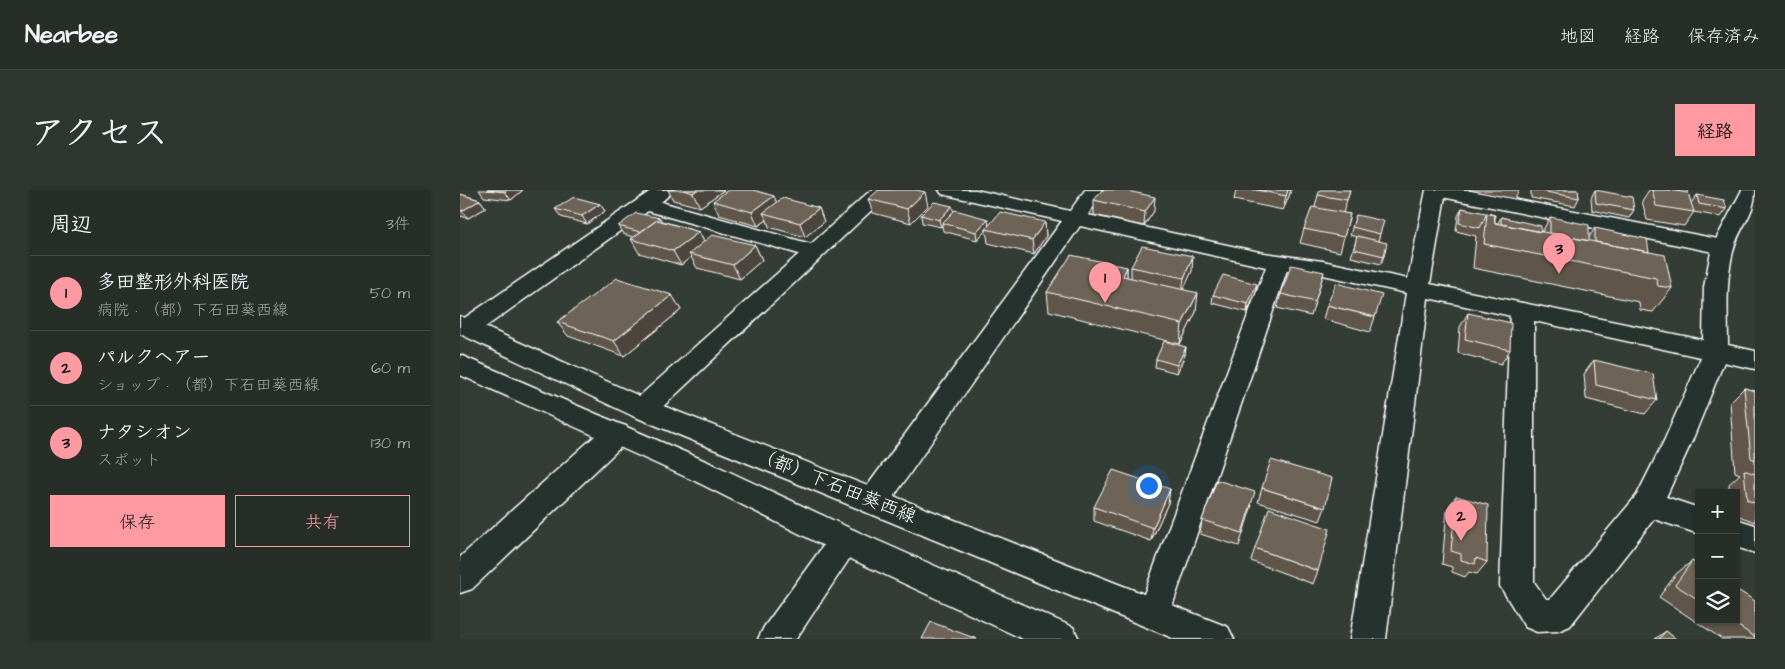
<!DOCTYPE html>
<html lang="ja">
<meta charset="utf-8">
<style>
:root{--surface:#272e28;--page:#2f3630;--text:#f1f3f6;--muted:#a4a8a8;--line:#434a45;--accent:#ff9aa2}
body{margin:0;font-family:"Architects Daughter","Klee One",sans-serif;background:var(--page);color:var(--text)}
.controls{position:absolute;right:15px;bottom:15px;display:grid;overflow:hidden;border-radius:0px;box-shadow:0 1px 4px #0004}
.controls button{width:45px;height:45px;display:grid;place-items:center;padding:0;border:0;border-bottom:1px solid var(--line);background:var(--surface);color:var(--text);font:25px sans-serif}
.you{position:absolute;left:688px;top:295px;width:18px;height:18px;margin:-12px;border:4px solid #fff;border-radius:50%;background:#1a73e8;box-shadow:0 0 0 8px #1a73e833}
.badge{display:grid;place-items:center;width:32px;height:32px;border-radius:50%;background:var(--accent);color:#111;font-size:16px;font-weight:700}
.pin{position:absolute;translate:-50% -41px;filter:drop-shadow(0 1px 2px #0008)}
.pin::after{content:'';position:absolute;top:26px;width:18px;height:15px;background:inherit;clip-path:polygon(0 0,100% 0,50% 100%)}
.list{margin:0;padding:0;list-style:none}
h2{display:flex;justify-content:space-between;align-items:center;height:65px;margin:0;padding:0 20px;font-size:21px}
h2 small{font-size:16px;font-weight:400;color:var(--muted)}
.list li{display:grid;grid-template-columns:32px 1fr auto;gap:15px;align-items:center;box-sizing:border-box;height:75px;padding:0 20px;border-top:1px solid var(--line)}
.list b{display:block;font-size:19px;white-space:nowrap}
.list p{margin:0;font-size:16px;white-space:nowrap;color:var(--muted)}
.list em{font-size:16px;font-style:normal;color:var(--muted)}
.actions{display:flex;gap:10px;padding:15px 20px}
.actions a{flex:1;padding:11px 0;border:1px solid var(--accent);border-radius:0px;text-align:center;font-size:18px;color:var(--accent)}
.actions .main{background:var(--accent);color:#111}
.icon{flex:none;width:28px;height:28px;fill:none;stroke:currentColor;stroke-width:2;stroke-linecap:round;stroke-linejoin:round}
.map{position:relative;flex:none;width:1295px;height:449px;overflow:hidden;border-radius:0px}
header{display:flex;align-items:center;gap:30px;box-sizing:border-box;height:70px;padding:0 25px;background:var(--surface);border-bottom:1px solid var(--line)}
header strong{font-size:24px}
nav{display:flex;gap:28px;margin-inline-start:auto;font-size:18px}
.intro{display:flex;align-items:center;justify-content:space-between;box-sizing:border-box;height:120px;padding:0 30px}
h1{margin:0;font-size:35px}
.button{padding:12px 22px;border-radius:0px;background:var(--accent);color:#111;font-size:18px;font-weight:700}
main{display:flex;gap:30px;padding:0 30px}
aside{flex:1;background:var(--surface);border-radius:0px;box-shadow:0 1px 4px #0004}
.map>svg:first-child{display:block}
</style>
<header>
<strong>Nearbee</strong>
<nav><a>地図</a><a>経路</a><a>保存済み</a></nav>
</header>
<div class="intro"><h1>アクセス</h1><a class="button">経路</a></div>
<main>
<aside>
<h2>周辺<small>3件</small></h2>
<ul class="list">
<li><span class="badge">1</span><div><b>多田整形外科医院</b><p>病院 · （都）下石田葵西線</p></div><em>50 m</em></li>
<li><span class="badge">2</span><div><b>パルクヘアー</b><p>ショップ · （都）下石田葵西線</p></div><em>60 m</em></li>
<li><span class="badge">3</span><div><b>ナタシオン</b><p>スポット</p></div><em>130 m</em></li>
</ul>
<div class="actions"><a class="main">保存</a><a>共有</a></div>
</aside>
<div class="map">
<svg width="1295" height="449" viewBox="0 0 1295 449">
<rect width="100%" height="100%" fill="#343d35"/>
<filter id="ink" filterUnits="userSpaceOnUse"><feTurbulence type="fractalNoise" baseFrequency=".02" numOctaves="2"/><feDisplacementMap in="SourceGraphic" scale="10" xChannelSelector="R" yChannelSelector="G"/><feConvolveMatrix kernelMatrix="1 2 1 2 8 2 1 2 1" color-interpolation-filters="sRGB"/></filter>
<g filter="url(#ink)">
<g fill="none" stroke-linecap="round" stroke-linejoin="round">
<g stroke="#fff" stroke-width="3">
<path id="street" d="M 192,0 L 215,0 L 201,12 L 351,54 L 411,0 L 433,0 L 193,226 L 183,229 L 173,226 L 169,219 L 173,212 L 339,64 L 188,21 L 17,143 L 8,145 L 0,143 L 0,131 Z
M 479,0 L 516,0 L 610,21 L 625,0 L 645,0 L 628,25 L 804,63 L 862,71 L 870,73 L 873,78 L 870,83 L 862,85 L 827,80 L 706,434 L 694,439 L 682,434 L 677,423 L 806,77 L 620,36 L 424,321 L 413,325 L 402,321 L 398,312 L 402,303 L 602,31 L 482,4 Z
M 967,0 L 1007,0 L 1263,50 L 1271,52 L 1274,57 L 1271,62 L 1263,64 L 977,6 L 970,4 Z
M 1062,113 L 1070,115 L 1074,121 L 1074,392 L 1086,409 L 1090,409 L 1177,305 L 1204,251 L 1246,156 L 1255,153 L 1264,156 L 1268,162 L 1232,251 L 1206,307 L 1239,318 L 1239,344 L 1194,329 L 1110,436 L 1098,441 L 1077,442 L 1065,437 L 1040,396 L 1050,121 L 1054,115 Z
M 156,233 L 166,236 L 170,244 L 166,252 L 12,399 L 0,403 L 0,367 L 146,236 Z
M 1276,329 L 1295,335 L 1295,363 L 1276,357 Z
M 385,337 L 396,341 L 401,351 L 336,449 L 298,449 L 304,437 L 374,341 Z"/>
</g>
<g stroke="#fff" stroke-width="3">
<path id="secondary" d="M 966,0 L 986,0 L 970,94 L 1243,150 L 1244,97 L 1252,57 L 1282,0 L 1295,0 C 1295,25 1280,36 1274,58 C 1265,89 1268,123 1268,155 L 1295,161 L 1295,179 L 968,108 L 926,449 L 890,449 L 946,103 L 854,83 L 851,78 L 854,73 L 862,71 L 948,89 Z
M 0,126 L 193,212 L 768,437 L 774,449 L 715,449 L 173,226 L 0,144 Z
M 0,165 L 257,276 L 396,341 L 613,437 L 619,449 L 563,449 L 374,361 L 237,292 L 0,185 Z"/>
</g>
<use href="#street" fill="#26332d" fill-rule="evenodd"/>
<use href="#secondary" fill="#26332d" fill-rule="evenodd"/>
</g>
<path fill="#5e554a" stroke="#fff" d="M 19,0 L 63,0 L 51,10 L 24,7 Z
M 208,0 L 264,0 L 240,17 L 213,10 Z
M 776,0 L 831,0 L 829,6 L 823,20 L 774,10 Z
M 890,0 L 883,23 L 890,24 L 880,62 L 840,53 L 844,39 L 855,17 L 858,5 Z
M 1009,0 L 1059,0 L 1055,9 Z
M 1071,0 L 1118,0 L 1119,8 L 1115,16 L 1071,8 Z
M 1135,0 L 1174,20 L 1169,28 L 1132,20 L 1131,8 Z
M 1189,0 L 1229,0 L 1228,3 L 1231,13 L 1237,5 L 1267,19 L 1261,27 L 1234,22 L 1224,36 L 1187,30 L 1182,11 Z
M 0,4 L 20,10 L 26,18 L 8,28 L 0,26 Z
M 408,9 L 468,16 L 451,33 L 413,23 Z
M 634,10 L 694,21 L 684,36 L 634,25 Z
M 253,11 L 317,13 L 359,18 L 364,32 L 345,47 L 309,37 L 307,30 L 298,36 L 259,25 Z
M 140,14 L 145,21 L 127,34 L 101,27 L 95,19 Z
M 1002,18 L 1035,28 L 1035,33 L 1038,33 L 1041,27 L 1082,42 L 1090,27 L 1129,47 L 1135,38 L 1189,62 L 1212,98 L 1193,122 L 1180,120 L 1179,112 L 1013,78 L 1016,46 L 996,41 L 998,26 Z
M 493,22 L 529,35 L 585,32 L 586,46 L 574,64 L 528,53 L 526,40 L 517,50 L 483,41 L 482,36 L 481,37 L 462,33 L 461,25 Z
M 896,25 L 920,44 L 918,51 L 924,66 L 921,74 L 891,67 L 897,47 L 890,45 Z
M 200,28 L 202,31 L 239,42 L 244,52 L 295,55 L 302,70 L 280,89 L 237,78 L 231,67 L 221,75 L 179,63 L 171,49 L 173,47 L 163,44 L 158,36 Z
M 667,77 L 667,87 L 671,88 L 671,77 L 732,81 L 723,100 L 736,122 L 720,154 L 589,121 L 587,102 Z
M 864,82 L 851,126 L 817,118 L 821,104 Z
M 796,102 L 787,122 L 752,113 L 753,105 Z
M 212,105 L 221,120 L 164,166 L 108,146 L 97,132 Z
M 867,115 L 915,127 L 910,142 L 863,129 Z
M 1008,123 L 1050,160 L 1041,174 L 998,163 L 1000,137 Z
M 726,157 L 725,165 L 717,183 L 695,177 L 696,169 Z
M 1134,170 L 1197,210 L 1185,224 L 1126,209 L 1124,184 Z
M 1284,198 L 1295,201 L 1295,332 L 1276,325 L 1276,303 L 1269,303 L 1269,294 L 1280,284 L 1275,282 L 1270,212 Z
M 802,298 L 865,318 L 860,331 L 798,312 Z
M 710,299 L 708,313 L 691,351 L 634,331 L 634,317 Z
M 996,306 L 1027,372 L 1017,384 L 1009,382 L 1005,387 L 992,382 L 992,377 L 982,374 L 987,319 Z
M 792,315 L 779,356 L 740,344 L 742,330 Z
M 795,358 L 858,381 L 853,394 L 791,371 Z
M 1232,371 L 1239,376 L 1239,430 L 1276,430 L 1295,411 L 1295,449 L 1262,449 L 1199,407 L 1216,384 Z
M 1206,441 L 1216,449 L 1195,449 Z"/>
<path fill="#4c453c" stroke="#fff" d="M 47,0 L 63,0 L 51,10 L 45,2 Z
M 237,0 L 264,0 L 240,17 L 233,3 Z
M 828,0 L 831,0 L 829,6 L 823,20 L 826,6 Z
M 465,2 L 468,16 L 451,33 L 447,19 Z
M 314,6 L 320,20 L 303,23 L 307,30 L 298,36 L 292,22 Z
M 695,7 L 694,21 L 684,36 L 685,22 Z
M 20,10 L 26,18 L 8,28 L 2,21 Z
M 140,14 L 145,21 L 127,34 L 122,26 Z
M 492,16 L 494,23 L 482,33 L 482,36 L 481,37 L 479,30 Z
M 359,18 L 364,32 L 345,47 L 340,33 Z
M 528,29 L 529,37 L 526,39 L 526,40 L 517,50 L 516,42 Z
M 585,32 L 586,46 L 574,64 L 572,50 Z
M 239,42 L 246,56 L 229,64 L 231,67 L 221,75 L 213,61 Z
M 295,55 L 302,70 L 280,89 L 273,75 Z
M 733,66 L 732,81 L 722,103 L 724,88 Z
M 667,77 L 667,96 L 663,86 Z
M 797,94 L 796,102 L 787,122 L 788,114 Z
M 738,103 L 736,122 L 720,154 L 722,134 Z
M 212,105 L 221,120 L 164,166 L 154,151 Z
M 726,157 L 725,165 L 717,183 L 717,175 Z
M 710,299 L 708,313 L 691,351 L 693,338 Z"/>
<path fill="#6d6356" stroke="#fff" d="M 27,0 L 47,0 L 45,2 Z
M 223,0 L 237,0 L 233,3 Z
M 268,0 L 293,0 L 314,6 L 292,22 L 253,11 Z
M 419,0 L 456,0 L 465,2 L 447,19 L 408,9 Z
M 642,0 L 663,0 L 695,7 L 685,22 L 634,10 Z
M 797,0 L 828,0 L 826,6 Z
M 860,0 L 890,0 L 887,10 L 858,5 Z
M 1075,0 L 1118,0 L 1119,8 Z
M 1135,0 L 1172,7 L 1174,20 L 1136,13 Z
M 1192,0 L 1209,0 L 1228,3 L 1234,22 L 1196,16 Z
M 0,4 L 20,10 L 2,21 L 0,20 Z
M 1237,5 L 1264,10 L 1267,19 L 1239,14 Z
M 114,7 L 140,14 L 122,26 L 95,19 Z
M 323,8 L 359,18 L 340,33 L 303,23 Z
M 474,12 L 492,16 L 479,30 L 461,25 Z
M 852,17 L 890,24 L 884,47 L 844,39 Z
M 1002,18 L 1035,25 L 1035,28 L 1034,25 L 1027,23 L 1020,38 L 999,33 Z
M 495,20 L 528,29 L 516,42 L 482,33 Z
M 540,22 L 585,32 L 572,50 L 526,39 Z
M 176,23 L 200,28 L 180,42 L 158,36 Z
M 1027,23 L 1034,25 L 1035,33 L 1205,65 L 1212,98 L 1198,96 L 1196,88 L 1024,54 Z
M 896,25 L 924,31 L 920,44 L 892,37 Z
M 1041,27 L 1081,36 L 1081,42 L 1041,34 Z
M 1090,27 L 1129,35 L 1129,51 L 1090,43 Z
M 197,30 L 239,42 L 213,61 L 171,49 Z
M 1135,38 L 1187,49 L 1189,62 L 1135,52 Z
M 252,45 L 295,55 L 273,75 L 229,64 Z
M 897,46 L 927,53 L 924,66 L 894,59 Z
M 682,56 L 733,66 L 724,88 L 671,77 Z
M 611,65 L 667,77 L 663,86 L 738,103 L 722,134 L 587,102 Z
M 831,75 L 864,82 L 855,112 L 821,104 Z
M 763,85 L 797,94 L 788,114 L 753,105 Z
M 157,88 L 212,105 L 154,151 L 97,132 Z
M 876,93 L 922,105 L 915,127 L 867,115 Z
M 1008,123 L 1051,133 L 1050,160 L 1005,149 Z
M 704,151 L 726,157 L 717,175 L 696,169 Z
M 1134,170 L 1193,184 L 1197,210 L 1136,195 Z
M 1284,198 L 1295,201 L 1295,270 L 1291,268 Z
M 811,270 L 872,288 L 865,318 L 802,298 Z
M 653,280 L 710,299 L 693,338 L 634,317 Z
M 1284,280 L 1295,284 L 1295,313 L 1287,310 Z
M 757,290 L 795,302 L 782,343 L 742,330 Z
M 996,306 L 1028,315 L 1027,372 L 1016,368 L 1015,374 L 1001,370 L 1001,364 L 991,361 Z
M 809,318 L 870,339 L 858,381 L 795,358 Z
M 1232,371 L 1239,376 L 1239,410 L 1215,395 Z
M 1276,399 L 1295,411 L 1295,447 L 1269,430 L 1276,430 Z
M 471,432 L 517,449 L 462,449 Z
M 1206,441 L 1216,449 L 1199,449 Z"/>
</g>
<g text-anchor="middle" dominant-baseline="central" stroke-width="4.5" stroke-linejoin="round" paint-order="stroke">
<g font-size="19" fill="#fff" stroke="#26332d">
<text transform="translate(376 296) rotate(22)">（都）下石田葵西線</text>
</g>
</g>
</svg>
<div class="controls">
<button>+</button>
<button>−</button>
<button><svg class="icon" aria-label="layers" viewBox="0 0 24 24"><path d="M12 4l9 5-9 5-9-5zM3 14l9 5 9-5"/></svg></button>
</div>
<div class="you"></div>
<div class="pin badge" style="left:645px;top:113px">1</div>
<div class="pin badge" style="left:1001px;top:351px">2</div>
<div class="pin badge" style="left:1099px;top:84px">3</div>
</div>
</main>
